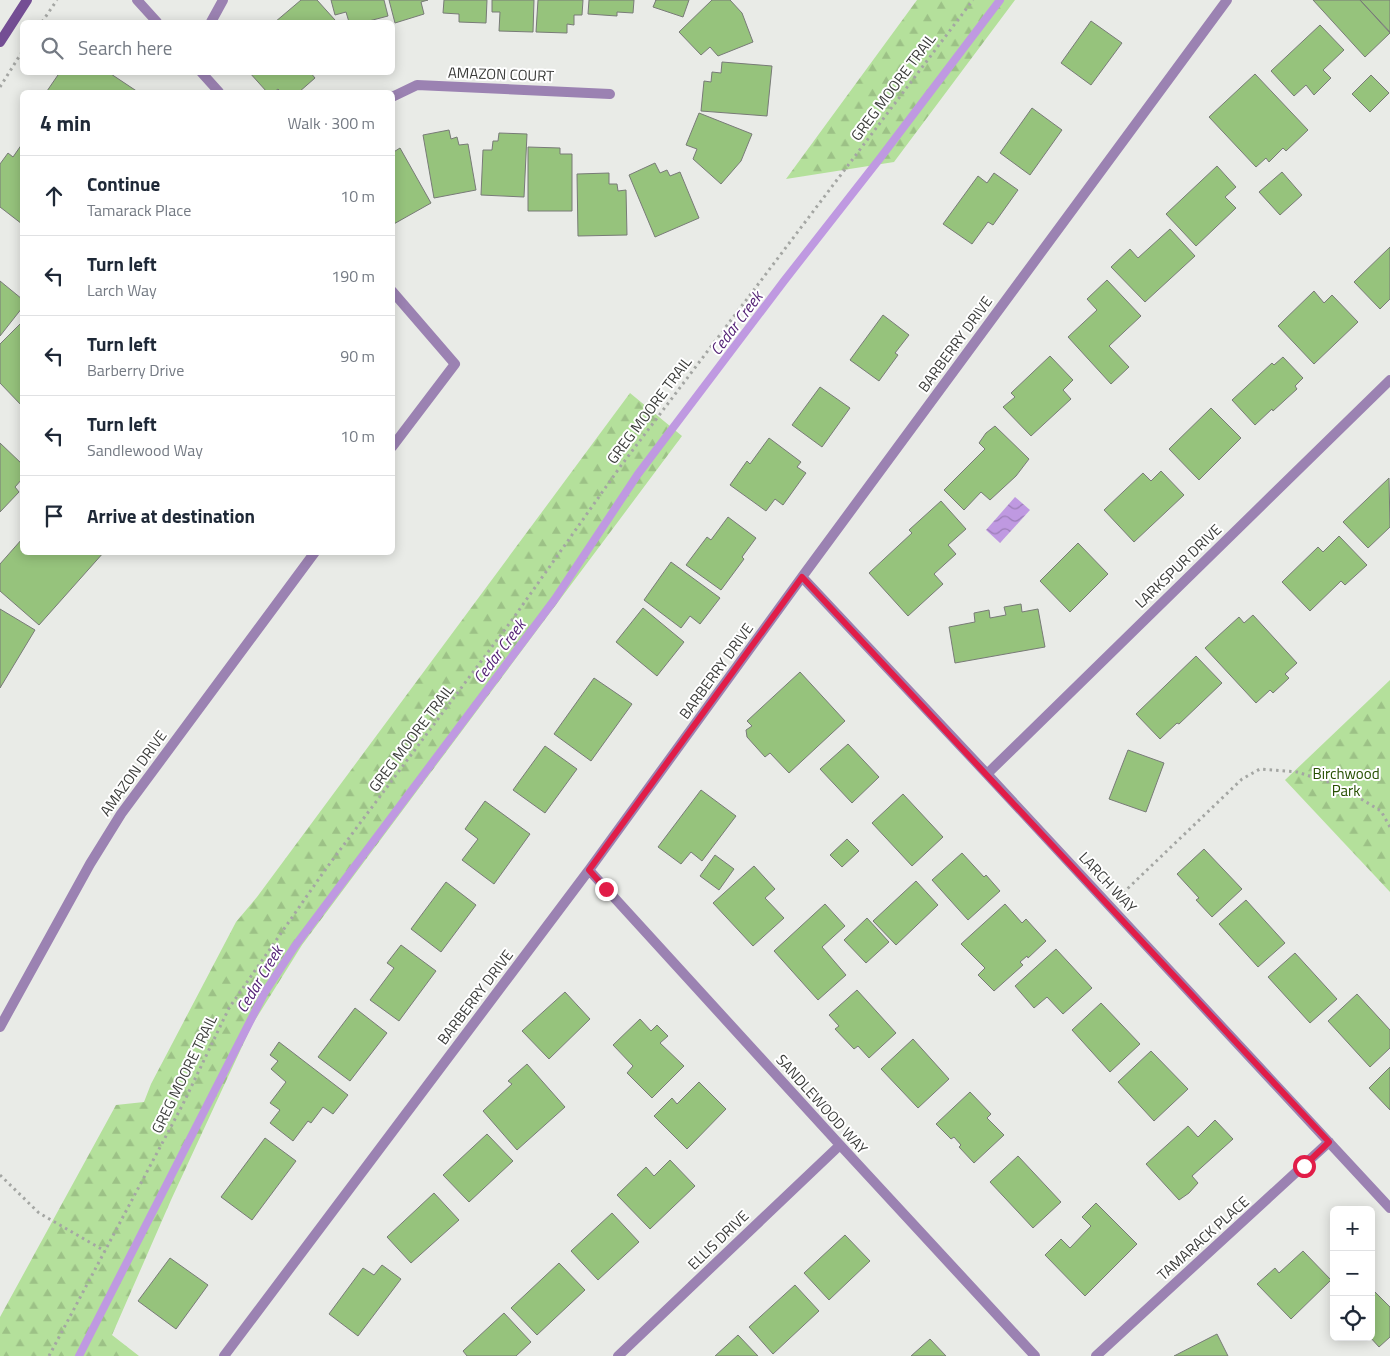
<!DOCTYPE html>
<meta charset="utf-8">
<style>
:root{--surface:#fff;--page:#f6f6f7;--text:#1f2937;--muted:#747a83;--line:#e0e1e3}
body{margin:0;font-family:"Titillium Web",sans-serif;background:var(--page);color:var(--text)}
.controls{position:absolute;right:15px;bottom:15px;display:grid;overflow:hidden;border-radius:8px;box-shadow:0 2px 12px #0003}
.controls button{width:45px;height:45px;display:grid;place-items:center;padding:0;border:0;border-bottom:1px solid var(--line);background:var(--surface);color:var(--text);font:25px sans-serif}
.stop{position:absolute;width:15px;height:15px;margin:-11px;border:4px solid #e11d48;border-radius:50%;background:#fff}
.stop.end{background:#e11d48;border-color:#fff;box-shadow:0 1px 5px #0008}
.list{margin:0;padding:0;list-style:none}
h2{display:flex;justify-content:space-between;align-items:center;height:65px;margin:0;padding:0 20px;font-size:21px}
h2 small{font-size:16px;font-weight:400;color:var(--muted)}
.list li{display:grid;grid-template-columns:32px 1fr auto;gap:15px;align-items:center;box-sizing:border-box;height:80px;padding:0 20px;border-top:1px solid var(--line)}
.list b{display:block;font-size:19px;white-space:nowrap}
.list p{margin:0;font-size:16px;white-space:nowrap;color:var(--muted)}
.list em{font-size:16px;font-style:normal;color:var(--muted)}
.icon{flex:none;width:28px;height:28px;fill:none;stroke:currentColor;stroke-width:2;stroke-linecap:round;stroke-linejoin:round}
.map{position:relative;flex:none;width:1390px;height:1356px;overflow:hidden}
.search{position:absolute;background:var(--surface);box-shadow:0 2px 12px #0003;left:20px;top:20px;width:375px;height:55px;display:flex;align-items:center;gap:12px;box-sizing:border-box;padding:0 18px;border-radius:8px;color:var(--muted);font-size:19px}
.panel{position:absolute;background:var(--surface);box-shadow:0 2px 12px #0003;left:20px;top:90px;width:375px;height:465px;border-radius:8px}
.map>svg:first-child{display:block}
</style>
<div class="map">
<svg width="1390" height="1356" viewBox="0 0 1390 1356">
<defs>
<pattern id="forest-firs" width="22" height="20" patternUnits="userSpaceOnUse" patternTransform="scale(1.25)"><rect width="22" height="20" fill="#b4e09b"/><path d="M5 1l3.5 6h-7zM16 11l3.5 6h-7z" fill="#9cc186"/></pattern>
<pattern id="water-waves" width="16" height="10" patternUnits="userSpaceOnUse" patternTransform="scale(1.25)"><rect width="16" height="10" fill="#bf99e1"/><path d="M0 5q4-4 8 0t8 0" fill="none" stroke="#9c7eb7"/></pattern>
</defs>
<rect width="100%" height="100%" fill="#e9ebe7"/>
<path fill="url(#forest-firs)" d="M 917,0 L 1015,0 L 894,162 L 786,179 Z
M 630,393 L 682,436 L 302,945 L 252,1025 L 171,1200 L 112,1335 L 139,1356 L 0,1356 L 0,1317 L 116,1105 L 144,1102 L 151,1084 L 236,922 L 257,897 Z
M 1390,680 L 1390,892 L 1285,780 Z"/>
<path fill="url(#water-waves)" d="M 1015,497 L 1030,510 L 1000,543 L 986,530 Z"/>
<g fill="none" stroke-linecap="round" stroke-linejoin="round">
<path stroke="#bf99e1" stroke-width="8" d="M 79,1356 L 265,992 L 295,946 L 555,599 L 638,474 L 784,281 L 881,157 L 1000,0"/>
</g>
<path fill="#96c37c" stroke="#787b77" d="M 301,0 L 317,0 L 335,20 L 332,22 L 275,22 Z
M 331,0 L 384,0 L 388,16 L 365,22 L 349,22 L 346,12 L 335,15 Z
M 389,0 L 428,0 L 421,2 L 424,14 L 395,23 Z
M 444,0 L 487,0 L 486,23 L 459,22 L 459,14 L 443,13 Z
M 492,0 L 534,0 L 533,32 L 499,31 L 500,12 L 492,12 Z
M 538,0 L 583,0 L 582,15 L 574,15 L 574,25 L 567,24 L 567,33 L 536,32 Z
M 589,0 L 634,0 L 633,13 L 617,12 L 617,16 L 588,14 Z
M 656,0 L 655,0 L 689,0 L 683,17 L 653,7 Z
M 712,0 L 730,0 L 742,13 L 753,42 L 718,56 L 710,47 L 701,55 L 679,32 Z
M 1313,0 L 1360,0 L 1390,33 L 1365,57 Z
M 1360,0 L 1390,0 L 1390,32 Z
M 1091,21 L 1122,43 L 1091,85 L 1061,63 Z
M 1320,25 L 1344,50 L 1323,70 L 1331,78 L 1314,95 L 1306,85 L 1294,96 L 1271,71 Z
M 722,62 L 772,66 L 767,116 L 701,111 L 704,81 L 711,82 L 712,72 L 721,73 Z
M 60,72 L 108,72 L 138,92 L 49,92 L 47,91 Z
M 249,72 L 310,72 L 315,78 L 299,92 L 281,92 L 278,89 L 274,92 L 267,92 Z
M 1255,74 L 1308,130 L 1286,151 L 1283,148 L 1269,162 L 1266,158 L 1256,167 L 1209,117 Z
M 1371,75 L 1389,93 L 1370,112 L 1352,94 Z
M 1032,108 L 1062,130 L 1030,175 L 1000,153 Z
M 699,113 L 752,134 L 741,161 L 721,184 L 693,159 L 697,149 L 686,145 Z
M 449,130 L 451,139 L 457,137 L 459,145 L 468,144 L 476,190 L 434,198 L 423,135 Z
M 499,133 L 527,134 L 524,197 L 481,195 L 483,150 L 492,150 L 493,141 L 498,141 Z
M 22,144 L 22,224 L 0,207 L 0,164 L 8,153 L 13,157 Z
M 528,147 L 560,148 L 560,154 L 572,154 L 572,211 L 528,211 Z
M 400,148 L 431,203 L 392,225 L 392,153 Z
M 655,163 L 660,173 L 667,170 L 670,176 L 680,172 L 699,218 L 655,237 L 629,175 Z
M 1217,166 L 1236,187 L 1225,197 L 1236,208 L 1196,246 L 1166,214 Z
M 1282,172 L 1302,195 L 1280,215 L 1259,192 Z
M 609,173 L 609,184 L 617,184 L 618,191 L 626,190 L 627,235 L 578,236 L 577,174 Z
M 994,173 L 1018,190 L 993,225 L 988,222 L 972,244 L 943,224 L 978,176 L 987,183 Z
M 1170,229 L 1195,256 L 1145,302 L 1111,267 L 1130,249 L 1138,258 Z
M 1390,247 L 1390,299 L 1380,309 L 1354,282 Z
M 1107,280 L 1141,316 L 1109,346 L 1129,367 L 1111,384 L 1068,337 L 1097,310 L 1087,299 Z
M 0,281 L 22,299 L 22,308 L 0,336 Z
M 1314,291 L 1324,303 L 1332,295 L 1358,322 L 1314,364 L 1278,326 Z
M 883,315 L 909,335 L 895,353 L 898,355 L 879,381 L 850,360 Z
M 22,322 L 22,406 L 0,383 L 0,344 Z
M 1050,356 L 1073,380 L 1063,390 L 1071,399 L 1031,436 L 1003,407 L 1015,397 L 1011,393 Z
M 1283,357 L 1303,378 L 1295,386 L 1297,389 L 1273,411 L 1272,409 L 1255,425 L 1232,400 L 1272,363 L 1274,365 Z
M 820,387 L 850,408 L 822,447 L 792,425 Z
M 1211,408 L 1241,438 L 1199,480 L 1169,449 Z
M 995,426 L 1029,459 L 1016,476 L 990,500 L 981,492 L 964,510 L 944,490 L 985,449 L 979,443 L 986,433 Z
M 769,438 L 801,462 L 797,467 L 806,473 L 783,505 L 775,499 L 766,511 L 730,485 L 747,461 L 750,464 Z
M 0,443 L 22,464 L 22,479 L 15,487 L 19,492 L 0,512 Z
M 1161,471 L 1184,495 L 1134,542 L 1104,510 L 1143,473 L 1151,481 Z
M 1389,478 L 1390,527 L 1368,548 L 1343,522 Z
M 941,501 L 966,529 L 948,545 L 956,554 L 934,574 L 943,584 L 908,616 L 869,573 L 912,533 L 909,530 Z
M 728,517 L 756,538 L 742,557 L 744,559 L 721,590 L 686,565 L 707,537 L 711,540 Z
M 1339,536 L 1367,565 L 1345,585 L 1341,581 L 1310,611 L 1282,582 L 1318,547 L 1323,552 Z
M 22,539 L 22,552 L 104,552 L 39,625 L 0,591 L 0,564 Z
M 1078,543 L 1108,574 L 1070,612 L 1040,581 Z
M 671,562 L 720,598 L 700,624 L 690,616 L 681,628 L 644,600 Z
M 1021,604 L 1022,612 L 1038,609 L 1045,647 L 955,663 L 949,627 L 975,622 L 974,613 L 989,610 L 990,618 L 1006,615 L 1004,607 Z
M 643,608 L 684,642 L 657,676 L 616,642 Z
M 0,609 L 35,630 L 0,688 Z
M 1253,615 L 1297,663 L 1285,674 L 1289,678 L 1273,693 L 1270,690 L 1256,703 L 1205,648 L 1239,617 L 1244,623 Z
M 1196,656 L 1222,683 L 1179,724 L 1177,723 L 1160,739 L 1136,714 Z
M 800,672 L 845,721 L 789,773 L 770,753 L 765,757 L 747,737 L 746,730 L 752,726 L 747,721 Z
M 594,678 L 632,704 L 591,761 L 554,734 Z
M 848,744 L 879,777 L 852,803 L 820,769 Z
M 545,746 L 577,769 L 545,813 L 513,790 Z
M 1128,750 L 1164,763 L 1146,812 L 1109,799 Z
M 701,790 L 736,816 L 702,861 L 691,852 L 681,864 L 658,847 Z
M 903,794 L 943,837 L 912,866 L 872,823 Z
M 485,801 L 530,834 L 494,884 L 462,860 L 478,839 L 465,829 Z
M 847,839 L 859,851 L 842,867 L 830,855 Z
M 1204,849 L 1242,889 L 1212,917 L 1196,900 L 1199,898 L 1177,874 Z
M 962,853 L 984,877 L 986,875 L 1000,891 L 968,920 L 932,880 Z
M 715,855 L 734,869 L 719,890 L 700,876 Z
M 754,866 L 775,889 L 765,898 L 784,918 L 753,946 L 713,903 Z
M 916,881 L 938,905 L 896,945 L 873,921 Z
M 446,882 L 476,905 L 441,952 L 411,929 Z
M 1246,900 L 1285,943 L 1258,967 L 1219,924 Z
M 825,904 L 845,926 L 822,947 L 846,975 L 818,1000 L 774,951 Z
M 1005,904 L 1022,923 L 1026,919 L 1046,941 L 1028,958 L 1027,956 L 1020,962 L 1023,965 L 994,991 L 978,975 L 985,968 L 961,944 Z
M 867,918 L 889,942 L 866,963 L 844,940 Z
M 401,945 L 436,971 L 399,1021 L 370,1000 L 394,968 L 387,963 Z
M 1056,949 L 1092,988 L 1063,1014 L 1047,997 L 1034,1008 L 1015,986 Z
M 1295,953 L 1337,999 L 1310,1023 L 1268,977 Z
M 857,990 L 896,1033 L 869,1058 L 858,1046 L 854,1049 L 835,1029 L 839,1026 L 829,1015 Z
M 565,992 L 590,1019 L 549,1059 L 522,1031 Z
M 1357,994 L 1390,1030 L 1390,1048 L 1370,1067 L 1328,1021 Z
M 1101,1003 L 1140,1044 L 1110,1072 L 1072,1030 Z
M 355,1008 L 387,1033 L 350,1081 L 318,1057 Z
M 640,1019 L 651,1031 L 657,1025 L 668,1036 L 660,1043 L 684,1066 L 652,1098 L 627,1073 L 633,1066 L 613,1045 Z
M 913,1039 L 949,1079 L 918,1108 L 881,1069 Z
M 279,1042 L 348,1095 L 333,1114 L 323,1107 L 311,1123 L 308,1121 L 293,1141 L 270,1123 L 280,1110 L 270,1103 L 286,1082 L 271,1069 L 278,1061 L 270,1055 Z
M 1151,1051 L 1188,1089 L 1154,1121 L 1118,1082 Z
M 527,1064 L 565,1107 L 517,1150 L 483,1111 L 512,1084 L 508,1081 Z
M 1390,1067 L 1390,1110 L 1369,1088 Z
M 699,1082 L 726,1109 L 687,1149 L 654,1116 L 672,1098 L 677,1104 Z
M 970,1092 L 991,1114 L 987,1118 L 1004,1135 L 974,1163 L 959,1147 L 961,1145 L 954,1137 L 951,1139 L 936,1124 Z
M 1215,1120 L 1233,1139 L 1192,1176 L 1198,1183 L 1189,1193 L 1179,1200 L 1146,1164 L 1188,1126 L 1198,1137 Z
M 487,1134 L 513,1161 L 469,1202 L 443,1175 Z
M 265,1138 L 296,1161 L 252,1220 L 221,1197 Z
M 1018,1156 L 1061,1202 L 1033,1228 L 990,1182 Z
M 670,1160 L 695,1186 L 650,1229 L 617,1195 L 646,1167 L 654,1176 Z
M 434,1193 L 459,1220 L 411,1263 L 387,1237 Z
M 1096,1203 L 1137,1244 L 1085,1296 L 1045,1255 L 1061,1239 L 1070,1248 L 1091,1226 L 1082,1217 Z
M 612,1213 L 639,1242 L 598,1280 L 571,1251 Z
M 845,1235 L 870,1261 L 829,1300 L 804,1273 Z
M 1303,1251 L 1331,1280 L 1291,1319 L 1257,1284 L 1275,1268 L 1279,1273 Z
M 170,1258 L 208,1285 L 176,1329 L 138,1301 Z
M 559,1263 L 585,1290 L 537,1335 L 511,1308 Z
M 382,1265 L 401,1279 L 358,1336 L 329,1314 L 363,1268 L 374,1275 Z
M 795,1285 L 819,1311 L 773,1354 L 749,1327 Z
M 1371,1288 L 1390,1307 L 1390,1337 L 1379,1347 L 1370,1337 L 1371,1337 Z
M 504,1313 L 531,1342 L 516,1356 L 467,1356 L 463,1351 Z
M 1217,1334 L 1228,1356 L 1174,1356 Z
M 738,1335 L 758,1356 L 715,1356 Z
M 930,1339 L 946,1356 L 911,1356 Z"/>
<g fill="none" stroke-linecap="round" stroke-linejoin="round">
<path stroke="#a4a6a3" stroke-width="3" stroke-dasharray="2.5 4" stroke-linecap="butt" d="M 42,22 L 57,0
M 0,87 L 22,52
M 1123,893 L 1242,779 L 1260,769 L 1297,772 L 1338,785 L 1381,811 L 1390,827
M 0,1175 L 39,1213 L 105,1251
M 49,1356 L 183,1104 L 229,1008 L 325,870 L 512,620 L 620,467 L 973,0"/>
<path stroke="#9b82b2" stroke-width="10" d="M 211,22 L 223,0"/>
<path stroke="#9b82b2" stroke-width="10" d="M 137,0 L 157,22
M 201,72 L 219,92
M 392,97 L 417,85 L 610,94
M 392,291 L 455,364 L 392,447
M 802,577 L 987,774 L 1390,1208
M 987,774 L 1390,380
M 589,870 L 840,1145 L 1035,1356
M 0,1027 L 90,864 L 121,814 L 315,552
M 224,1356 L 589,870 L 802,577 L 1227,0
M 618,1356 L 840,1145
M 1096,1356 L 1329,1142"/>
<path stroke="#744e94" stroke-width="10" d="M 0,42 L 27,0"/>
</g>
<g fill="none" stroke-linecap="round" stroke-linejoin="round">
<path stroke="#e11d48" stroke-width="6" d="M 606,889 L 589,870 L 802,577 L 1329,1142 L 1304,1166"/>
</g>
<g text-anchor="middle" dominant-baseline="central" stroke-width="4" stroke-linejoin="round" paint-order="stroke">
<g font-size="15" fill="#3b3c3a" stroke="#fff">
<text transform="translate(501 74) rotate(2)">AMAZON COURT</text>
<text transform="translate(893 87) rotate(-53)">GREG MOORE TRAIL</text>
<text transform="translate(955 344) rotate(-54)">BARBERRY DRIVE</text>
<text transform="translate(649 410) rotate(-53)">GREG MOORE TRAIL</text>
<text transform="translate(1178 566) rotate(-44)">LARKSPUR DRIVE</text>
<text transform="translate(716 671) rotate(-54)">BARBERRY DRIVE</text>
<text transform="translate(411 738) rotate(-53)">GREG MOORE TRAIL</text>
<text transform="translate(133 773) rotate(-54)">AMAZON DRIVE</text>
<text transform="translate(1108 882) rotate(47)">LARCH WAY</text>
<text transform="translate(475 997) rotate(-53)">BARBERRY DRIVE</text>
<text transform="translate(184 1074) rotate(-64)">GREG MOORE TRAIL</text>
<text transform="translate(822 1104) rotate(48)">SANDLEWOOD WAY</text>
<text transform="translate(1203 1238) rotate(-42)">TAMARACK PLACE</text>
<text transform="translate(718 1240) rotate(-44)">ELLIS DRIVE</text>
</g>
<g font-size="15" fill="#264f00" stroke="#fff">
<text x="1346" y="773">Birchwood<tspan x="1346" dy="17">Park</tspan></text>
</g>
<g font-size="16" font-style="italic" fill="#542276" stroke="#fff">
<text transform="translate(736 323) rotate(-53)">Cedar Creek</text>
<text transform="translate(499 651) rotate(-53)">Cedar Creek</text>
<text transform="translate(259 979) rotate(-59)">Cedar Creek</text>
</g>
</g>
</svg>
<div class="controls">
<button>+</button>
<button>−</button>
<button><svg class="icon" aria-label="locate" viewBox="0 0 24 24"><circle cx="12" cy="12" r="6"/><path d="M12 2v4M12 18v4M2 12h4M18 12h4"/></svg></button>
</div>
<div class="stop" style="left:1304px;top:1166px"></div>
<div class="stop end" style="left:606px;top:889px"></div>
<div class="search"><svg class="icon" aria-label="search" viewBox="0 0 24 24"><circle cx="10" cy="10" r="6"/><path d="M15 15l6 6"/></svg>Search here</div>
<section class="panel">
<h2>4 min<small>Walk · 300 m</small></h2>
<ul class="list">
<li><svg class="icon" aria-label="ahead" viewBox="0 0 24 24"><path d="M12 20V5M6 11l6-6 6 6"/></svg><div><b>Continue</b><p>Tamarack Place</p></div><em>10 m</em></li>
<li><svg class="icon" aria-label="left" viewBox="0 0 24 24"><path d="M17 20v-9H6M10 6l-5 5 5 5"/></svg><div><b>Turn left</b><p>Larch Way</p></div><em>190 m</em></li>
<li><svg class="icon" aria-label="left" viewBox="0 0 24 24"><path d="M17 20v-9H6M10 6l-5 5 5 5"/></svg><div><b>Turn left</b><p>Barberry Drive</p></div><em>90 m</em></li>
<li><svg class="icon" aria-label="left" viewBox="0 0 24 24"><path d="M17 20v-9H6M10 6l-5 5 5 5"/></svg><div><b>Turn left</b><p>Sandlewood Way</p></div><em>10 m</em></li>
<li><svg class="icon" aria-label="arrive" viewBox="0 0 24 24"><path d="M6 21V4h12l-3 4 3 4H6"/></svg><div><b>Arrive at destination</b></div></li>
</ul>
</section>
</div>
